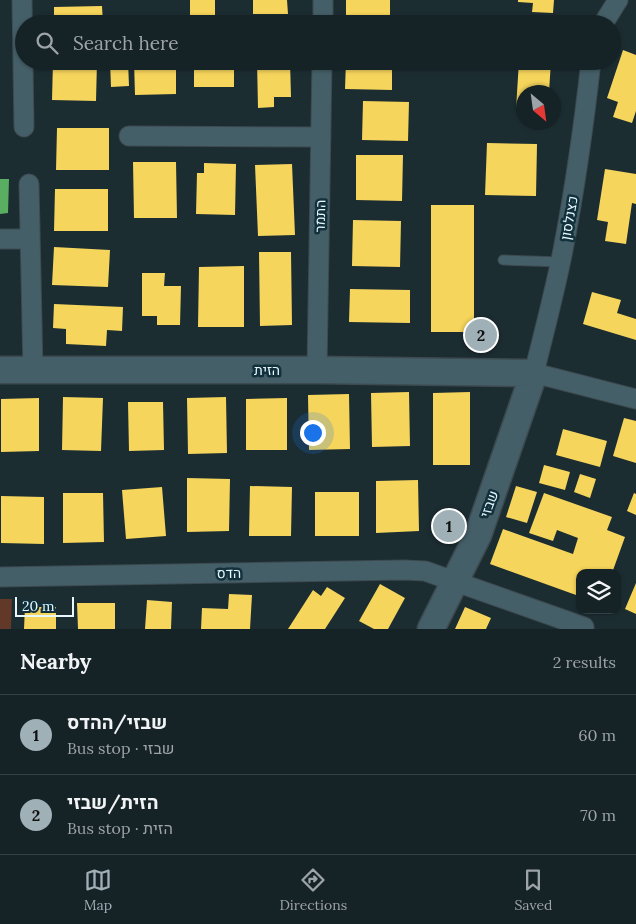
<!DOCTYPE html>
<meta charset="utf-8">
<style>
:root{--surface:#152226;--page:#1e2a2e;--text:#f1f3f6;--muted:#9da4a7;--line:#343f43;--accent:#9fb0b7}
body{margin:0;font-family:Lora,Heebo,serif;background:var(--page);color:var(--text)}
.controls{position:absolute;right:15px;bottom:15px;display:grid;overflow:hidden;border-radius:10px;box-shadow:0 1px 4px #0004}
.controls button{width:45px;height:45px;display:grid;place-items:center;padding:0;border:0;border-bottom:1px solid var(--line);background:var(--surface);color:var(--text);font:25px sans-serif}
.compass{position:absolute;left:516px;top:85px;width:45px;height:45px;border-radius:50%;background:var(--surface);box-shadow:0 1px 4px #0004;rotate:151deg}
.scale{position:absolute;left:15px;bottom:12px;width:59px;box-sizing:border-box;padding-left:5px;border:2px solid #e6f7fe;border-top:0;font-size:14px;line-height:18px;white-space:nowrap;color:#e6f7fe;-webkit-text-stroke:4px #12313c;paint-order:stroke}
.you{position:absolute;left:312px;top:432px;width:18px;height:18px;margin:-12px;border:4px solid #fff;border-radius:50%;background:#1a73e8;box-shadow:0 0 0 8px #1a73e833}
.badge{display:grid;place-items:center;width:32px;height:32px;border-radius:50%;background:var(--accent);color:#111;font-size:16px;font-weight:700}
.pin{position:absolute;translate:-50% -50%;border:2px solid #fff;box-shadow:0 1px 5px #0006}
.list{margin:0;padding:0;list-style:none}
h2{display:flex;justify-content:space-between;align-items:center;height:65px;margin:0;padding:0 20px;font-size:21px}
h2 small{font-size:16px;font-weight:400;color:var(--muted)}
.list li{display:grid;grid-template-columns:32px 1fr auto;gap:15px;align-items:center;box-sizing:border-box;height:80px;padding:0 20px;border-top:1px solid var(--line)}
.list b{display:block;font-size:19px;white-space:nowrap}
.list p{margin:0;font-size:16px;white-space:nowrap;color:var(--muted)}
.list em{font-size:16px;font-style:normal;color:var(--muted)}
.icon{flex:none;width:28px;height:28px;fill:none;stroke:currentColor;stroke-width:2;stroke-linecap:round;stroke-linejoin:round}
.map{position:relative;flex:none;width:636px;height:629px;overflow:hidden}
.search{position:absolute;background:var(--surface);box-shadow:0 1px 4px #0004;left:15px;right:15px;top:15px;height:55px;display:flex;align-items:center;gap:12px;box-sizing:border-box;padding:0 18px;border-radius:28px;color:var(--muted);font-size:19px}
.sheet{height:225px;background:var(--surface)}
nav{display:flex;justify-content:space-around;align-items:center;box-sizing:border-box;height:70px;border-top:1px solid var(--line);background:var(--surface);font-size:14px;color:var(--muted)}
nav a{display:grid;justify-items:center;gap:2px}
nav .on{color:var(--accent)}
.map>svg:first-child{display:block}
</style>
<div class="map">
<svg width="636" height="629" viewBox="0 0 636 629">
<rect width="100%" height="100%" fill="#1c2d32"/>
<path fill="#623928" d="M 0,599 L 12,599 L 11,629 L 0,629 Z"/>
<path fill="#f6d55c" d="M 190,0 L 215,0 L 215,18 L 190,18 Z
M 253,0 L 287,0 L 288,14 L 253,14 Z
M 346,0 L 390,0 L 390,24 L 346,24 Z
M 518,0 L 554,0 L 553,13 L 532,12 L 533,3 L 518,2 Z
M 102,6 L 103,24 L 54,24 L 54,7 Z
M 623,50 L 636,55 L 636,111 L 632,123 L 613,117 L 618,102 L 607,98 Z
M 53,61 L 97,61 L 96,101 L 52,100 Z
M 110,61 L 128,61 L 129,86 L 111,87 Z
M 134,61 L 176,61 L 176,94 L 135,95 Z
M 194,61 L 234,61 L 234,87 L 194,87 Z
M 257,61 L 290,61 L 291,97 L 274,97 L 274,107 L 258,108 Z
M 346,61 L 392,61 L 392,90 L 345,89 Z
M 519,61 L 551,61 L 549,92 L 524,92 L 524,110 L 516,109 Z
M 363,101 L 409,102 L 408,141 L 362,140 Z
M 57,128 L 109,128 L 109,170 L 56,170 Z
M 487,143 L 537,144 L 536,196 L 485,195 Z
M 356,155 L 403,155 L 402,201 L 356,200 Z
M 133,162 L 176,162 L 177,218 L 134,218 Z
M 204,163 L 236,164 L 235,215 L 196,214 L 197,173 L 204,173 Z
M 292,164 L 295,235 L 258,236 L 255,165 Z
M 605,169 L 636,174 L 636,204 L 632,203 L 626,244 L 605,241 L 608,222 L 597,220 Z
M 55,189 L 108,189 L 108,231 L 54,231 Z
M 431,205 L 474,205 L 474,332 L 431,332 Z
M 353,220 L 401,221 L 400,267 L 352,266 Z
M 54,247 L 110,250 L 108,287 L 52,285 Z
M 259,252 L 291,252 L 292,325 L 260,326 Z
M 244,266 L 244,327 L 198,327 L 199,267 Z
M 142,273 L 165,273 L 164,286 L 181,286 L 180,325 L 157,325 L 157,316 L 142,316 Z
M 350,289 L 410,290 L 410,323 L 349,322 Z
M 592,292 L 621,300 L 617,313 L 636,319 L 636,340 L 583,324 Z
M 54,304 L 123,307 L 122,331 L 107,330 L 106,346 L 66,344 L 66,329 L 53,328 Z
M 409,392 L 410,446 L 372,447 L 371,393 Z
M 470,392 L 470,465 L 433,465 L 433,393 Z
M 349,394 L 350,449 L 309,450 L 308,395 Z
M 63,397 L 103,398 L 101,451 L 62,450 Z
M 226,397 L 227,453 L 188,454 L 187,398 Z
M 39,398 L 39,451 L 1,452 L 1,399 Z
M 287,398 L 287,450 L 246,450 L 246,399 Z
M 128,402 L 163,402 L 164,450 L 129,451 Z
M 624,418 L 636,421 L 636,463 L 613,456 Z
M 563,429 L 607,441 L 600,467 L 556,455 Z
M 544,465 L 570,472 L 565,490 L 539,483 Z
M 580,474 L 596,479 L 590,498 L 574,492 Z
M 187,478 L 230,479 L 229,531 L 187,532 Z
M 418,480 L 419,531 L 376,533 L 376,481 Z
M 250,486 L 292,487 L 291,536 L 249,536 Z
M 516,486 L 537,492 L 527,523 L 506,517 Z
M 162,487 L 166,536 L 126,539 L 122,490 Z
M 315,492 L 359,492 L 359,536 L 315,536 Z
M 63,493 L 103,493 L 104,542 L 63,543 Z
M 544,493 L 612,517 L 607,530 L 625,537 L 612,573 L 580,573 L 580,585 L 576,595 L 490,564 L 503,529 L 573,554 L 578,538 L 557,530 L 553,541 L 529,533 Z
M 634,493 L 636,494 L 636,515 L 627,511 Z
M 1,496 L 44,497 L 44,544 L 1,543 Z
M 636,583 L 636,614 L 625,609 Z
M 380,584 L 405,598 L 388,629 L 374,629 L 359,621 Z
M 327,587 L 345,598 L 325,629 L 288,629 L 313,590 L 321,596 Z
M 229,594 L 252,595 L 250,629 L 201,629 L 202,608 L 228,609 Z
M 147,600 L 172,602 L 171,629 L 145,629 Z
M 77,603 L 115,603 L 115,629 L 78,629 Z
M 25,607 L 56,607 L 56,629 L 24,629 Z
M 465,607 L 491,618 L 486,629 L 455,629 Z"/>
<path fill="#5aae61" d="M 0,179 L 9,179 L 8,213 L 0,214 Z"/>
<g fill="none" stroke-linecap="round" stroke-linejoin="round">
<g stroke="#3d4a50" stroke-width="11">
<path id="lane" d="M 503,260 L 561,262"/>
</g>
<g stroke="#3d4a50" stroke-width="21">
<path id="street" d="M 22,0 L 24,127
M 323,24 L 323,0
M 603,24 L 618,0
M 591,61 C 584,124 575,188 563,250 C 555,291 544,332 534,373 L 636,399
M 129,136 L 321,137
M 29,184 L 33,370
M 0,239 L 30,239
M 317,370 L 322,61
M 0,577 L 404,570 L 425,571 L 584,627"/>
</g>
<g stroke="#3d4a50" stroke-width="29">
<path id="secondary" d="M 0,370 L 317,370 L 534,373 L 478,535 L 431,629"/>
</g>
<use href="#lane" stroke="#455f68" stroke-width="9"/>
<use href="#street" stroke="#455f68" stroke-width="19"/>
<use href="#secondary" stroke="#455f68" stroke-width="26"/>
</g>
<g text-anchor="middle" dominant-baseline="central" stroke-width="5" stroke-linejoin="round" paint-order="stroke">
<g font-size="14" fill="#e6f7fe" stroke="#12313c">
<text transform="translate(320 216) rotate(-89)">התמר</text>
<text transform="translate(569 218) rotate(-80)">כצנלסון</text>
<text x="267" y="370">הזית</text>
<text transform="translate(489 504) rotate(-70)">שבזי</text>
<text transform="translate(229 573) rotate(-1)">הדס</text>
</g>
</g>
</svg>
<div class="controls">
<button><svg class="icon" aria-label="layers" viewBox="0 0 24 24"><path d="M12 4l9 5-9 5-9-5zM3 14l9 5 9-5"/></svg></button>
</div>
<svg class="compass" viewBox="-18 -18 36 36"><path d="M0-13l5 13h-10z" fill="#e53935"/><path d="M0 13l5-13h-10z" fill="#9da4a7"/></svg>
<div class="scale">20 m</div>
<div class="you"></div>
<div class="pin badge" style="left:449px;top:526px">1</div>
<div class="pin badge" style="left:481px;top:335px">2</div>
<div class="search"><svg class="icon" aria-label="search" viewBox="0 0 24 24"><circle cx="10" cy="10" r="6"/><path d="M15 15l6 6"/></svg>Search here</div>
</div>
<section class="sheet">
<h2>Nearby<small>2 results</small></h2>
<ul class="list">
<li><span class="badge">1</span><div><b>שבזי/ההדס</b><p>Bus stop · שבזי</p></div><em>60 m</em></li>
<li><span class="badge">2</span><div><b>הזית/שבזי</b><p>Bus stop · הזית</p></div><em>70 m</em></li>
</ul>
</section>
<nav>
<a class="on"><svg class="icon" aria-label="map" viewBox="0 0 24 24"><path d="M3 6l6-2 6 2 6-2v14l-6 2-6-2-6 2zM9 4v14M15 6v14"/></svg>Map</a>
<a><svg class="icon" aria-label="directions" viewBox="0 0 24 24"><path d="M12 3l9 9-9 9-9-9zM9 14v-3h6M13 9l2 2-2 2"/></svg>Directions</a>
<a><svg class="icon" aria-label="saved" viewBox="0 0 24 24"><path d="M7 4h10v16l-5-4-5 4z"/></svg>Saved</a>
</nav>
